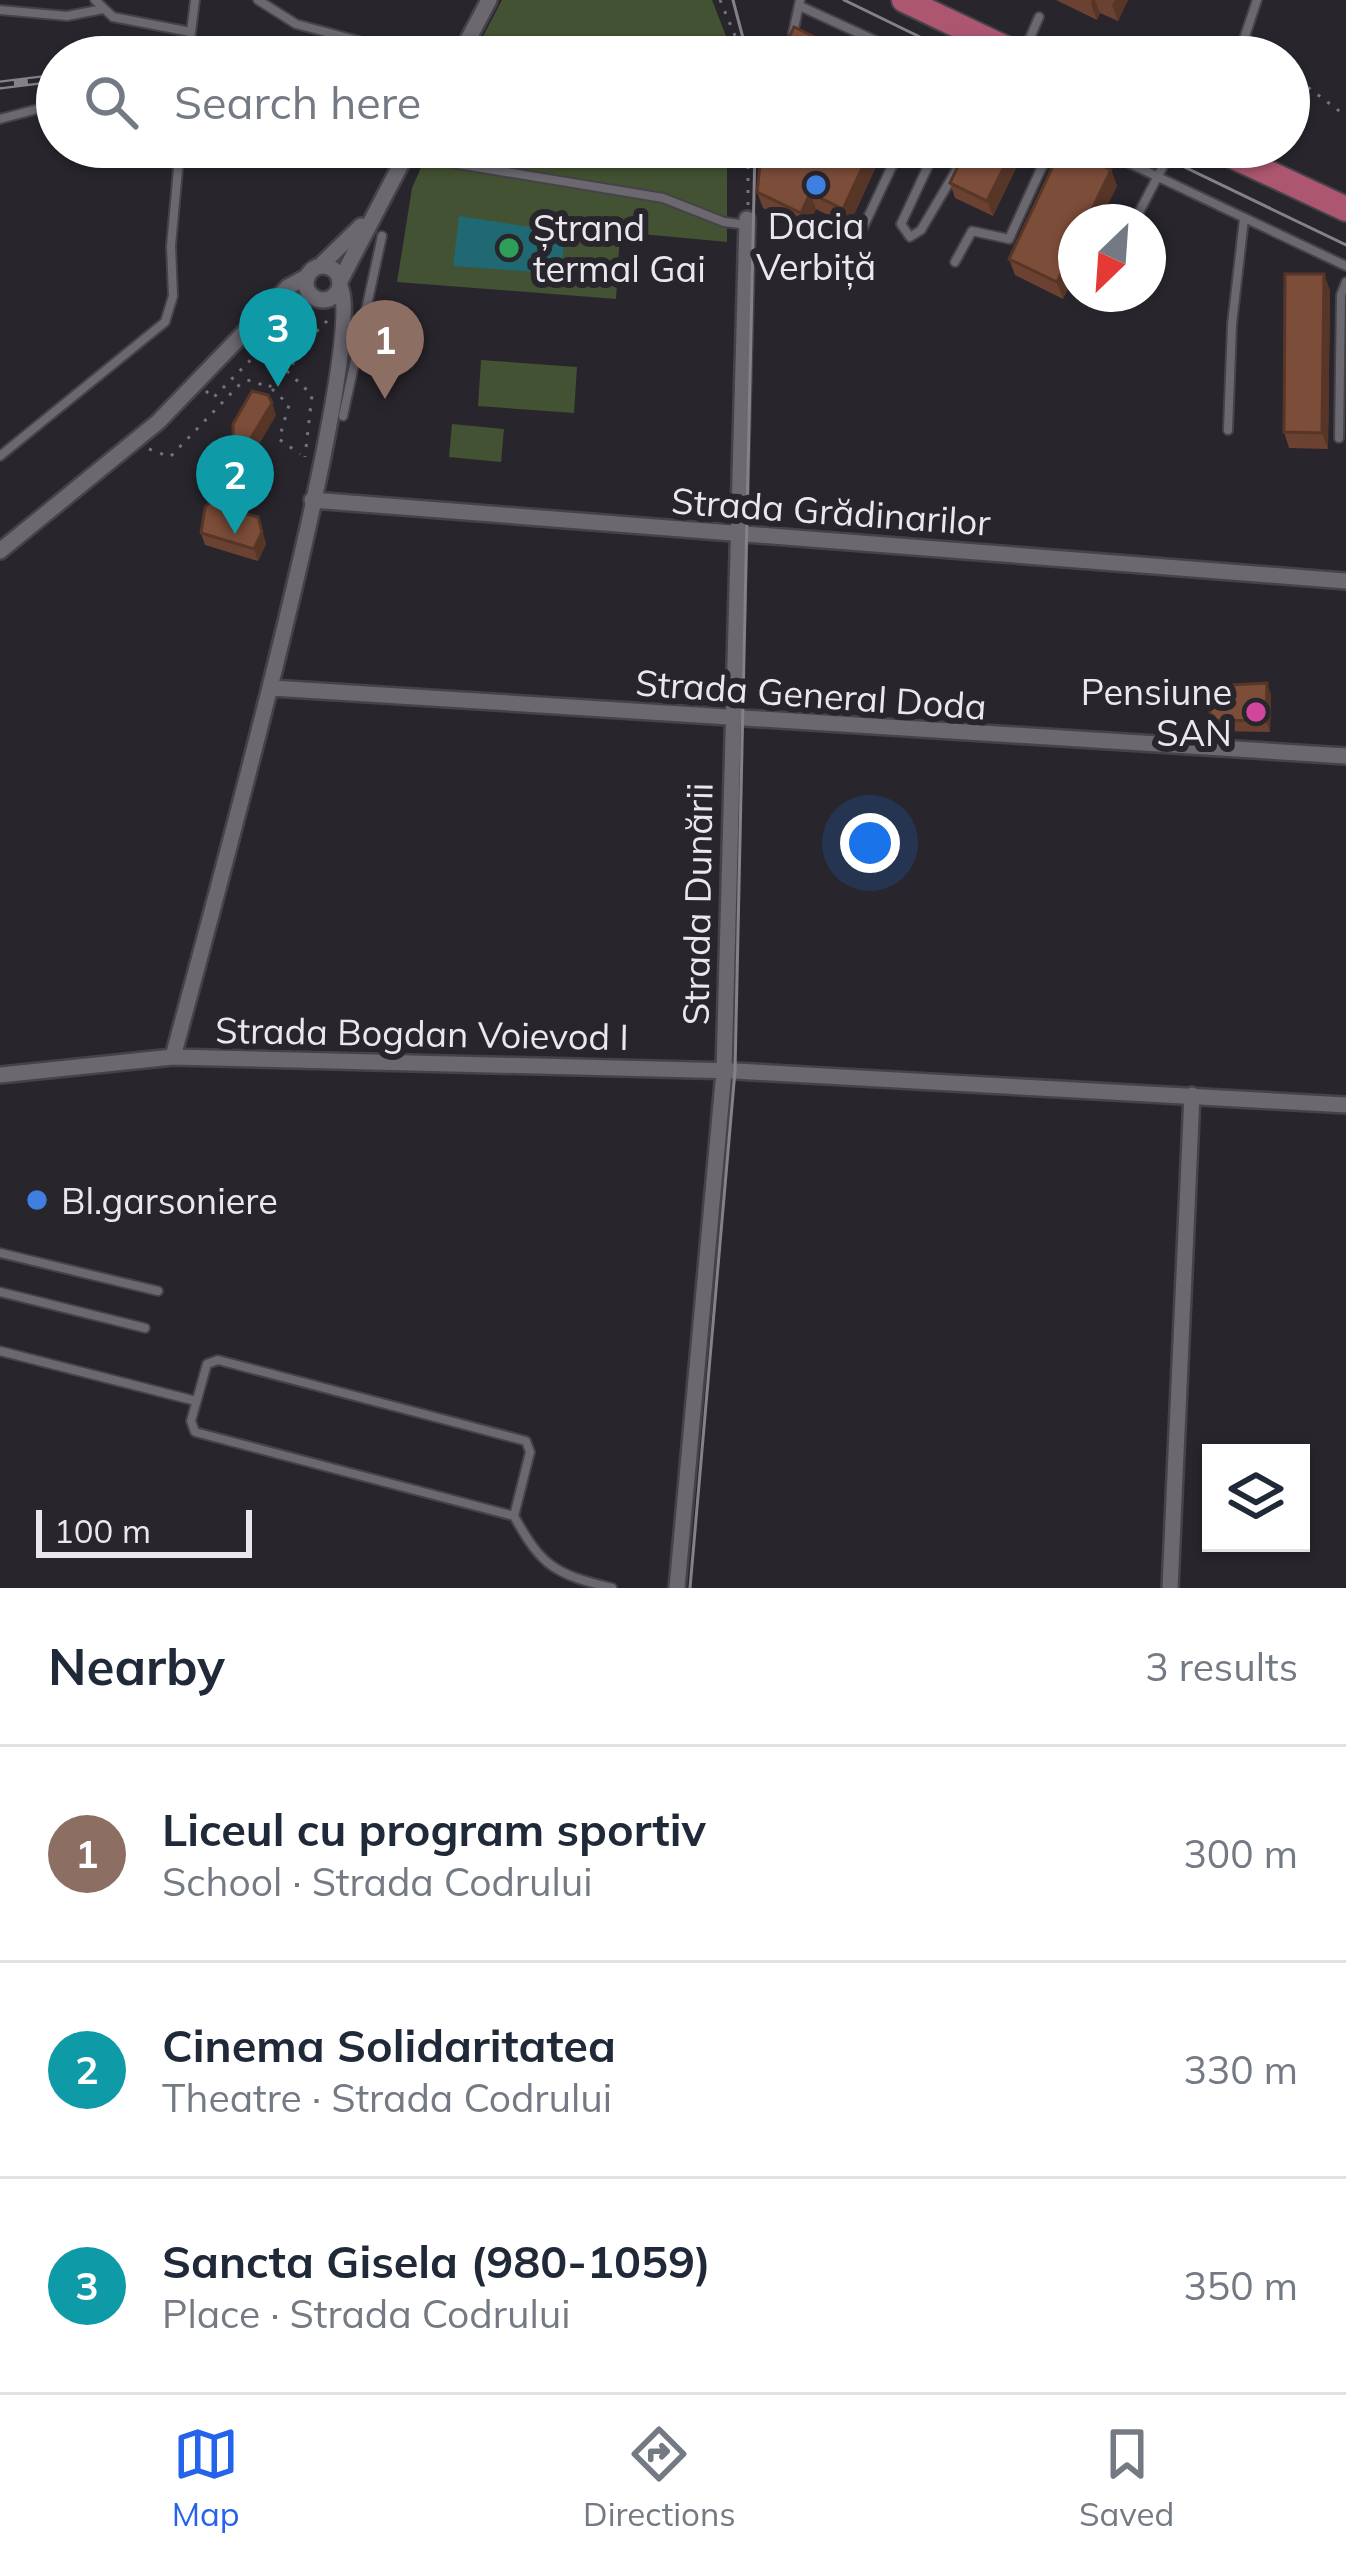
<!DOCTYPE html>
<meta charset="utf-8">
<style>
:root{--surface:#fff;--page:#f6f6f7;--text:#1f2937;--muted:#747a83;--line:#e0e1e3;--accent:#2563eb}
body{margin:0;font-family:Mulish,sans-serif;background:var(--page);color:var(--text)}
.controls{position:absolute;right:36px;bottom:36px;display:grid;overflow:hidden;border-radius:0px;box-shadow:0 3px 9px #0004}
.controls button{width:108px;height:108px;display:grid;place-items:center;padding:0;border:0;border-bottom:3px solid var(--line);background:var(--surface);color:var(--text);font:60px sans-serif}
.compass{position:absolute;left:1058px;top:204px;width:108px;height:108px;border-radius:50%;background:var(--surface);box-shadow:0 3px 9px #0004;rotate:205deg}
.scale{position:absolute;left:36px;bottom:30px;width:216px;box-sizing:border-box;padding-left:12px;border:6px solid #eae8ee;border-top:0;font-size:33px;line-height:42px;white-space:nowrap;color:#eae8ee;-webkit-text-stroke:9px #28252c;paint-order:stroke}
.you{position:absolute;left:870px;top:843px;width:42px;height:42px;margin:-30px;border:9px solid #fff;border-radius:50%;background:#1a73e8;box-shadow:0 0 0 18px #1a73e833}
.badge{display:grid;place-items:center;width:78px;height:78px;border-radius:50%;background:var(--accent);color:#fff;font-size:39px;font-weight:700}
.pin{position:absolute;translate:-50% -99px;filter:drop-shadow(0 3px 6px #0008)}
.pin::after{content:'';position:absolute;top:63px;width:42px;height:36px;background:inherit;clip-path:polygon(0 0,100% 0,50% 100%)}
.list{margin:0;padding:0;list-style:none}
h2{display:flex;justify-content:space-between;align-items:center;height:156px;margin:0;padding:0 48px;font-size:51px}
h2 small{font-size:39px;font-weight:400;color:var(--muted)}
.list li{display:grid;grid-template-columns:78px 1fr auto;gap:36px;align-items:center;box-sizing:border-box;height:216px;padding:0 48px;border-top:3px solid var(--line)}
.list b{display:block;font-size:45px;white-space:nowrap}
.list p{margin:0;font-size:39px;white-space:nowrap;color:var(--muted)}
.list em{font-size:39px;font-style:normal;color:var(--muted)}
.icon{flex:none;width:66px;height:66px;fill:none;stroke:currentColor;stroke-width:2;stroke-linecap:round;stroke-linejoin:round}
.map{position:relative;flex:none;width:1346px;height:1588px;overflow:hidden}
.search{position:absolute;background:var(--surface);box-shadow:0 3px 9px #0004;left:36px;right:36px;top:36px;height:132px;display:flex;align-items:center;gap:30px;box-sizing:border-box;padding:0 42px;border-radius:66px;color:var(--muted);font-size:45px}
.sheet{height:804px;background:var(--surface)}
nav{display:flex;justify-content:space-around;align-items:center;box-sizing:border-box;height:168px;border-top:3px solid var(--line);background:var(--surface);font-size:33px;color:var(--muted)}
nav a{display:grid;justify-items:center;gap:6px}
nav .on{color:var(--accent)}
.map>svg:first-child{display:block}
</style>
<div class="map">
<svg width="1346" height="1588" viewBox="0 0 1346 1588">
<rect width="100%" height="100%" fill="#28252c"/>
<path fill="#435232" d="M 502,0 L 712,0 L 726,36 L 726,57 L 472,57 Z
M 430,147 L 727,147 L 727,242 L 620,232 L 616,299 L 397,282 L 412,188 Z
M 481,360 L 577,367 L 574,413 L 478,406 Z
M 452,424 L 504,429 L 501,462 L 449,457 Z"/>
<path fill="#206872" d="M 459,216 L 565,232 L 561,274 L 453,266 Z"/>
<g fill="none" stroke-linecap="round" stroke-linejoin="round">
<g stroke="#454249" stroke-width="12">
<path id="service" d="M 95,0 L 113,17 L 191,32
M 258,0 L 296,24 L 359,41
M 802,7 L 911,57
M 0,10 L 67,16 L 103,9
M 793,33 L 800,0
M 1023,54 L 1039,17
M 188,57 L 195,0
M 1238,57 L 1257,0
M 0,119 L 57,104
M 420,147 L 452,163 L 663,198 L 724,222 L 747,225
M 937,147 L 901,224 L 910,237 L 921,230 L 970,147
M 1095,147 L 1346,266
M 1134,222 L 1173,147
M 860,234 L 901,147
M 955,262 L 972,231 L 1009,239 L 1051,147
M 343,416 L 382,236
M 1228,430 L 1232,324 L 1244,219
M 1339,438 L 1341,295 L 1346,282
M 0,456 L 165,322 L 173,296 L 171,246 L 180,147
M 0,1253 L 158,1291
M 0,1292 L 145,1328
M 0,1351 L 196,1401
M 514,1516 L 195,1432 L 191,1421 L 207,1364 L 218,1360 L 526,1441 L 530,1452 L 514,1516 C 542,1567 555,1574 612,1588"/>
</g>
<g stroke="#454249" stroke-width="20">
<path id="minor" d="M 459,57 L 489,0
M306 283a17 17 0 1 1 34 0a17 17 0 1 1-34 0Z
M 320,266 L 361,226
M 340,281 L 410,147
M 312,500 L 1346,581
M 0,551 L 158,422 L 288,287 L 308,276
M 272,688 L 1346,756
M 173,1057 C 199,957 371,343 340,287
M 0,1075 L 173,1057 L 735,1071 L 1346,1105
M 677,1588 L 724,1071 L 747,219
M 1170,1588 L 1192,1095"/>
</g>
<g stroke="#454249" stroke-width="28">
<path id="primary" d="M 904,0 L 1024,57
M 1213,147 L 1346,209"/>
</g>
<path stroke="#76737a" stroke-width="3" stroke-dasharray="3 9" stroke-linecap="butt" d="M 720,0 L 744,57
M 1289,73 L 1346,116
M 748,205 L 748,147
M277 363a8 8 0 1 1 16 0a8 8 0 1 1-16 0Z
M 291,357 L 327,321
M 287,371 L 312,395 L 305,457
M 272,389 L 289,405 L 279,439 L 300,454
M 206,391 L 213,398 L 287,323 L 299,322 L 316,332
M 149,449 L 170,457 L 242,382 L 251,380 L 269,388 L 280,370"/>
<use href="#service" stroke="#6b6870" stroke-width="8"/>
<use href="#minor" stroke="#6b6870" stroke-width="15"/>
<use href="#primary" stroke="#ac576f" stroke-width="24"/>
<path stroke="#848288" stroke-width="3" d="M 733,0 L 748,57
M 844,0 L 961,57
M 1143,147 L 1346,245
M 690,1588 L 735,1071 L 755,147"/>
<g stroke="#848288" stroke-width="9">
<path id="rail" d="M 0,85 L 57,78"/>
</g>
<use href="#rail" stroke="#28252c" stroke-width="4.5" stroke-dasharray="14" stroke-linecap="butt"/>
</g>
<path fill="#6b4231" d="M 1056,0 L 1128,0 L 1118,21 L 1100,13 L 1097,20 Z
M 940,147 L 961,147 L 953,160 L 942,155 Z
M 1025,149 L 993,216 L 955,198 L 950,183 Z
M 878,162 L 849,226 L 816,209 L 807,229 L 763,208 L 757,192 Z
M 1111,170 L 1117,186 L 1076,222 L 1076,272 L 1063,299 L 1015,275 L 1009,259 Z
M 1330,290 L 1328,449 L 1289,448 L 1284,432 Z
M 276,415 L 252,456 L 237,451 L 233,439 Z
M 243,501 L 247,514 L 258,517 L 266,544 L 258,561 L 205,545 L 201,533 Z
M 1271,694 L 1270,732 L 1214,731 L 1210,720 Z"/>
<path fill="#573628" d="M 1092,0 L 1095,0 L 1100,13 L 1097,20 L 1091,4 Z
M 1115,0 L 1128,0 L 1118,21 L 1112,5 Z
M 873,147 L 878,162 L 849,226 L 843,209 Z
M 948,147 L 961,147 L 953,160 Z
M 1014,147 L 1025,147 L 1025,149 L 993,216 L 987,201 Z
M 1111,170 L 1117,186 L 1100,222 L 1086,222 Z
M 810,193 L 816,209 L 807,229 L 801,213 Z
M 1076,243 L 1076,272 L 1063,299 L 1057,282 Z
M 1324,274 L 1330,290 L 1328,449 L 1322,433 Z
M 272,403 L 276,415 L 252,456 L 248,443 Z
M 258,517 L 266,544 L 258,561 L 254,549 Z
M 1267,683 L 1271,694 L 1270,732 L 1266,721 Z"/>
<path fill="#7c4d39" stroke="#573628" stroke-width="3" d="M 794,27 L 857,57 L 780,57 Z
M 762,147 L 872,147 L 843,209 L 810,193 L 801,213 L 757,192 Z
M 967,147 L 1014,147 L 987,201 L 950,183 Z
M 1062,147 L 1111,170 L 1086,222 L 1076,222 L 1076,243 L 1057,282 L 1009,259 Z
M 1285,274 L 1324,274 L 1322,433 L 1284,432 Z
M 252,391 L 268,395 L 272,403 L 248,443 L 233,439 L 233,424 Z
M 219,494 L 243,501 L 239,512 L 258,517 L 262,532 L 254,549 L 201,533 L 205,507 Z
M 1267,683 L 1266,721 L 1210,720 L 1210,686 Z"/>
<g fill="#3f7fe0" stroke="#28252c" stroke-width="4.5">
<circle cx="816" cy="185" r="12"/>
<circle cx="37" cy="1200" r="12"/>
</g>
<circle fill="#2e9e5b" stroke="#28252c" stroke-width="4.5" cx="509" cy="248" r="12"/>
<circle fill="#d1479c" stroke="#28252c" stroke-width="4.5" cx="1256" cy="712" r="12"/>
<g text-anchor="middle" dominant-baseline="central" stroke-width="12" stroke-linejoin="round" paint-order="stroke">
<g font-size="36" fill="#eae8ee" stroke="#28252c" text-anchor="start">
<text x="816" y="225" text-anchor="middle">Dacia<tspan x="816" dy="41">Verbiță</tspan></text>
<text x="533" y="227">Ștrand<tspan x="533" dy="41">termal Gai</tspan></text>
<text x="1232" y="691" text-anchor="end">Pensiune<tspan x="1232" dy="41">SAN</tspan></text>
<text x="61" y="1200">Bl.garsoniere</text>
</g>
<g font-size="36" fill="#eae8ee" stroke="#28252c">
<text transform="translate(831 511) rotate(4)">Strada Grădinarilor</text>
<text transform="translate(811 694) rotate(4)">Strada General Doda</text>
<text transform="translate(697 904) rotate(-89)">Strada Dunării</text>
<text transform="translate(422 1033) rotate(1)">Strada Bogdan Voievod I</text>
</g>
</g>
</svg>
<div class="controls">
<button><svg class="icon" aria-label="layers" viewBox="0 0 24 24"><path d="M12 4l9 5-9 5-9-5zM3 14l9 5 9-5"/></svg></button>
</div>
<svg class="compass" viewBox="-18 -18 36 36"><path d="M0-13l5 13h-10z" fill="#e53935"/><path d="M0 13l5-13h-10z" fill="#747a83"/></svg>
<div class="scale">100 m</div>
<div class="you"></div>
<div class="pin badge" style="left:385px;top:399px;background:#8d6e63">1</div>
<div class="pin badge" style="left:235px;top:534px;background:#0f9aa8">2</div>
<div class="pin badge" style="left:278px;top:387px;background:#0f9aa8">3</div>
<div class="search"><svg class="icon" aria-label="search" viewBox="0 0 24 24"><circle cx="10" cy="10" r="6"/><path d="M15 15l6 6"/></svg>Search here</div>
</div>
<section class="sheet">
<h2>Nearby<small>3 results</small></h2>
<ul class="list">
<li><span class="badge" style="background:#8d6e63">1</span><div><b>Liceul cu program sportiv</b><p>School · Strada Codrului</p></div><em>300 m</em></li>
<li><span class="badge" style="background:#0f9aa8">2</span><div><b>Cinema Solidaritatea</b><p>Theatre · Strada Codrului</p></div><em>330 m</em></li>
<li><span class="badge" style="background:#0f9aa8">3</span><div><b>Sancta Gisela (980-1059)</b><p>Place · Strada Codrului</p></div><em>350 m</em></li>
</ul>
</section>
<nav>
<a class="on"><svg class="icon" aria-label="map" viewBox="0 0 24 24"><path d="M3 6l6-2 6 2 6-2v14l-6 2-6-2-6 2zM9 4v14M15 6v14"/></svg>Map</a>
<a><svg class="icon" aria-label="directions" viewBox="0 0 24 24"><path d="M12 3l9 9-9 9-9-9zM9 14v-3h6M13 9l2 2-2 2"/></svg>Directions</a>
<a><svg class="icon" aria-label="saved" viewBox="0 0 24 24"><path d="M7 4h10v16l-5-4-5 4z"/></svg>Saved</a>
</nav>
